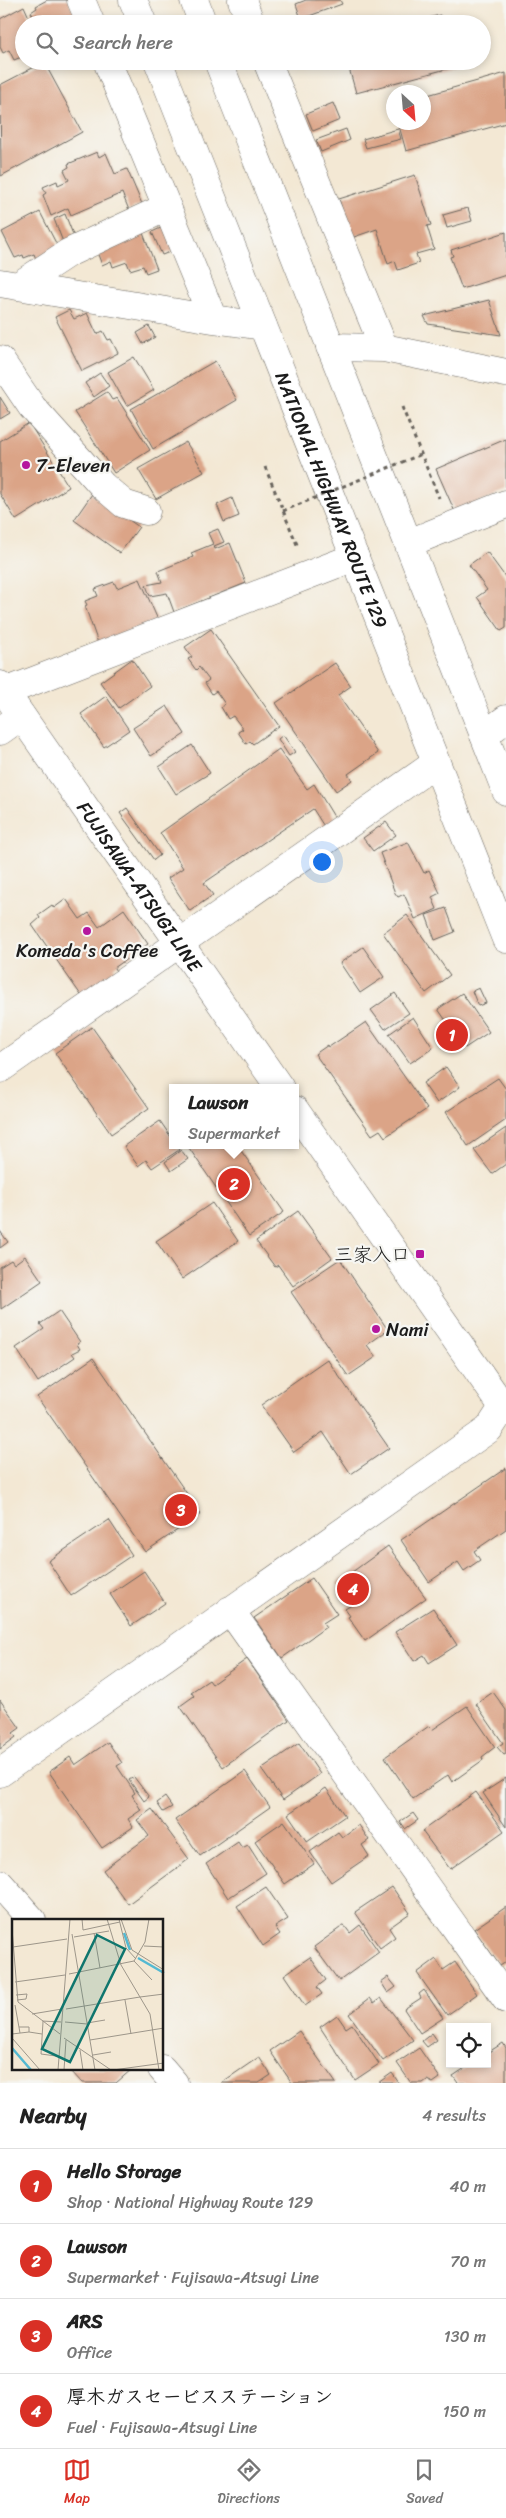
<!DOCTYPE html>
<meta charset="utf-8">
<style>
:root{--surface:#fff;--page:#f2f2f2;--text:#222;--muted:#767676;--line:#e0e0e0;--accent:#d93025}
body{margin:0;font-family:Sriracha,"Klee One",sans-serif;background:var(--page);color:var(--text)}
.controls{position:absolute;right:15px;bottom:15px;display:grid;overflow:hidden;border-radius:0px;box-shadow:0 2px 8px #0003}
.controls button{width:45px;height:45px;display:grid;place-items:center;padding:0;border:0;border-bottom:1px solid var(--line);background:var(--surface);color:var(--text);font:25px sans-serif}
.compass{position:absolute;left:386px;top:85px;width:45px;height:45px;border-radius:50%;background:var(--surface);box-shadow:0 2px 8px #0003;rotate:154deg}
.you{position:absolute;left:321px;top:861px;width:18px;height:18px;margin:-12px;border:4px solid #fff;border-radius:50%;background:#1a73e8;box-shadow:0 0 0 8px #1a73e833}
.badge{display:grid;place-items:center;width:32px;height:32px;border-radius:50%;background:var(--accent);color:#fff;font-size:16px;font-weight:700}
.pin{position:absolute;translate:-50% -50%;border:2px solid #fff;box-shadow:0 1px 5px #0006}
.popup{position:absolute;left:169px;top:1084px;width:130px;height:65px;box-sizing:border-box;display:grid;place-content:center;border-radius:0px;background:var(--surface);filter:drop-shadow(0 1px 4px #0005);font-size:16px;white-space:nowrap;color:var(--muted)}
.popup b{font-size:19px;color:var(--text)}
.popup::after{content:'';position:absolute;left:50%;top:100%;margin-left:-10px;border:10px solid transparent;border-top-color:var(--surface)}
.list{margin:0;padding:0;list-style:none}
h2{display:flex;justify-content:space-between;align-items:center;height:65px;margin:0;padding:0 20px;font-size:21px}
h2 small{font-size:16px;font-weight:400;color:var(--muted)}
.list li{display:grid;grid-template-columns:32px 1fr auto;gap:15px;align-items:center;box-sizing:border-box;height:75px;padding:0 20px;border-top:1px solid var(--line)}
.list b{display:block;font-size:19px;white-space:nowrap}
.list p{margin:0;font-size:16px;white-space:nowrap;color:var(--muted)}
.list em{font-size:16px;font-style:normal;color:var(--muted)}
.icon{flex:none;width:28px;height:28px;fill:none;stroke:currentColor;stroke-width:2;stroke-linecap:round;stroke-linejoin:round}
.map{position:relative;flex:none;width:506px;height:2083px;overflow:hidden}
.search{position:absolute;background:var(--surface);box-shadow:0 2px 8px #0003;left:15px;right:15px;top:15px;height:55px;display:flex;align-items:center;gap:12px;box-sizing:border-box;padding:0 18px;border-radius:28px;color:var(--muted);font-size:19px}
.sheet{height:365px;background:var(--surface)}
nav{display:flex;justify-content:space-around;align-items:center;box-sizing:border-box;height:70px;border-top:1px solid var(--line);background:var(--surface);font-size:14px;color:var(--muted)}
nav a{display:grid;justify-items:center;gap:2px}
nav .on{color:var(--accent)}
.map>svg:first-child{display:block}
</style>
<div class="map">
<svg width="506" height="2083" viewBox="0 0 506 2083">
<rect width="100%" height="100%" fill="#f6f6f2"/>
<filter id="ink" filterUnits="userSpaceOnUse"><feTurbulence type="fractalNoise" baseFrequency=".02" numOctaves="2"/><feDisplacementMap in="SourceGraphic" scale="10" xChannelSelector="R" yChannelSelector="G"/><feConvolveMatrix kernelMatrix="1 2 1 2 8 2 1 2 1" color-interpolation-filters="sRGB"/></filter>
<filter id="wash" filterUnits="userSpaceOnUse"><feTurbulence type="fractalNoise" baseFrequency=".0096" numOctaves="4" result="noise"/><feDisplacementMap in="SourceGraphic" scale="20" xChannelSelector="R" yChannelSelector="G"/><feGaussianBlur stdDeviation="1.12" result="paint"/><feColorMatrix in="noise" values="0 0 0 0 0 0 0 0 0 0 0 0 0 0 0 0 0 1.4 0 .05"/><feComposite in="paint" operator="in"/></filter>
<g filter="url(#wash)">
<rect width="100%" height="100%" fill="#f3e8d4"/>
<g id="blocks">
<path fill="#dba487" d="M 47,0 L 68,0 L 80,24 L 37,24 L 31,12 L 37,8 L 36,6 Z
M 306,0 L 340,0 L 342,4 L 301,19 L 296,4 Z
M 24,6 L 32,24 L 24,24 L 24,56 L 14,60 L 9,50 L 3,53 L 0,47 L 0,19 Z
M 440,15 L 442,24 L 409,24 L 408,23 Z
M 347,61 L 452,61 L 454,67 L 356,93 Z
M 44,62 L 82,132 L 1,176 L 0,85 Z
M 506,73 L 506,123 L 406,151 L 398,122 L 424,122 L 424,96 Z
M 333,103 L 340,120 L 313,131 L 306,114 Z
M 346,129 L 350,140 L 321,152 L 316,140 Z
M 398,129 L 401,139 L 366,148 L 363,139 Z
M 97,152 L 99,157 L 106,153 L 115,174 L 127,169 L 142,204 L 129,210 L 122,193 L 71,215 L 68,208 L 51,216 L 43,195 L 46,193 L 43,187 L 57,181 L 58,185 L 69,180 L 64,170 L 69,167 L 68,164 Z
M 415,175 L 431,225 L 427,226 L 434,249 L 416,254 L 419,263 L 398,270 L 395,261 L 388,264 L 377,229 L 351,238 L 339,199 Z
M 468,208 L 472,221 L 447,228 L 443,215 Z
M 40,212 L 58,247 L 36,259 L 34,254 L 24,258 L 23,255 L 15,258 L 2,232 Z
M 65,214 L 74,237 L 63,242 L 54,219 Z
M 165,226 L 175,250 L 162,255 L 152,232 Z
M 506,232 L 506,275 L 462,289 L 450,257 L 453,256 L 451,250 Z
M 143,233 L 157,269 L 146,273 L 143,266 L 130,270 L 127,262 L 113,267 L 111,261 L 102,265 L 97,252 Z
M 489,300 L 501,335 L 428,324 L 424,316 Z
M 69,310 L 74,319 L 87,313 L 97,334 L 103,331 L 108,340 L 111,339 L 118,353 L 82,371 L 55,317 Z
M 149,326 L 155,337 L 143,344 L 137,333 Z
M 134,357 L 154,390 L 127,406 L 108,372 Z
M 215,361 L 237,400 L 153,449 L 131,409 Z
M 100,373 L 109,386 L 94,397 L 85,383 Z
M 107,392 L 112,400 L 117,398 L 150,450 L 114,473 L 75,412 Z
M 0,397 L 10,413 L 0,419 Z
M 29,423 L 69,487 L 16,520 L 0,494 L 0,441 Z
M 506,439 L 506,491 L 455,512 L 436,469 Z
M 186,442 L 204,472 L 156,499 L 138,469 Z
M 92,494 L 139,527 L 120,553 L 74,520 Z
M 232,498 L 239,516 L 224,522 L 217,505 Z
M 218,529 L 224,542 L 214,546 L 215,549 L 230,543 L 246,583 L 174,612 L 167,593 L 150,596 L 146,585 L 162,582 L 158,571 L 193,557 L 191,553 L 213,544 L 208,533 Z
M 487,552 L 506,578 L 506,628 L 501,631 L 477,597 L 487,590 L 469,565 Z
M 140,579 L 158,620 L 98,643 L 85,606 L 87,605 L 85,601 L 98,596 L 95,589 L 114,582 L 117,588 Z
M 211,629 L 279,726 L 253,744 L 250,741 L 246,744 L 238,732 L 243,729 L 233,716 L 228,719 L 221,707 L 225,704 L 216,691 L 212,694 L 205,683 L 209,680 L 199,667 L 196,670 L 188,659 L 192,657 L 185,647 Z
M 132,659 L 150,686 L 119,708 L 100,682 Z
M 335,663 L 351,686 L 338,695 L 378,753 L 348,774 L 352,780 L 336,791 L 276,703 Z
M 106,696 L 129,730 L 104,747 L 81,714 Z
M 167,706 L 185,734 L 151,756 L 133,728 Z
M 283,735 L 295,752 L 289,756 L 278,739 Z
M 192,745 L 210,773 L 176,794 L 159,767 Z
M 279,749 L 307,789 L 314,784 L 336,820 L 325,828 L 313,809 L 204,883 L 213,895 L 190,911 L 168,878 L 183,868 L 160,833 Z
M 127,808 L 160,855 L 154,860 L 120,813 Z
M 386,822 L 396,835 L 373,851 L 363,838 Z
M 408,842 L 424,873 L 429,870 L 440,893 L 432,897 L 437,909 L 415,919 L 404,894 L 398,897 L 395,893 L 380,853 Z
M 66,899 L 80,919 L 89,913 L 99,927 L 124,909 L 148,944 L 114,968 L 118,974 L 83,998 L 32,925 L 40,918 L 38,915 L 52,905 L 54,908 Z
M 446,908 L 455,932 L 435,940 L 426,915 Z
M 407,915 L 450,975 L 426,993 L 383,933 Z
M 363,947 L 384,977 L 360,993 L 340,963 Z
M 479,988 L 486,1003 L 478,1006 L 472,991 Z
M 395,993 L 409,1013 L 385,1029 L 371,1010 Z
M 462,993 L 489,1032 L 465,1048 L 438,1009 Z
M 413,1017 L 433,1048 L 410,1063 L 389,1034 Z
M 366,1022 L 427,1109 L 385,1137 L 380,1130 L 372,1135 L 315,1054 L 328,1045 L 329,1047 Z
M 92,1027 L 149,1108 L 111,1134 L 55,1053 Z
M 446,1067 L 460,1087 L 437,1103 L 423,1083 Z
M 498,1078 L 506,1089 L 506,1120 L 468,1146 L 446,1112 Z
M 160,1121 L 173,1140 L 173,1145 L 176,1145 L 179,1150 L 152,1168 L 146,1160 L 138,1166 L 124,1146 Z
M 506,1128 L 506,1164 L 492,1174 L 474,1150 Z
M 187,1145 L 237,1145 L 284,1212 L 249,1236 Z
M 181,1150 L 188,1159 L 171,1171 L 165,1162 Z
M 212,1203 L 238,1241 L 182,1279 L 156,1241 Z
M 298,1211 L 332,1258 L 293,1286 L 278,1265 L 275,1267 L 256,1241 Z
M 0,1231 L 8,1242 L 0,1248 Z
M 25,1256 L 42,1281 L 1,1309 L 0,1267 L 11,1260 L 14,1264 Z
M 340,1259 L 388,1330 L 367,1345 L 376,1357 L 348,1376 L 291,1292 Z
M 59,1311 L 80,1342 L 77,1344 L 80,1349 L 72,1353 L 75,1357 L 38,1382 L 16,1348 L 44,1329 L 40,1324 Z
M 93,1358 L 201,1514 L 145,1552 L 37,1397 Z
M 327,1359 L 389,1448 L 351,1474 L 323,1432 L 294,1452 L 261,1405 Z
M 506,1468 L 506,1529 L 474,1551 L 480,1560 L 464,1571 L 458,1562 L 429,1582 L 401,1540 Z
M 109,1520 L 132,1555 L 71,1596 L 48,1561 Z
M 388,1546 L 426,1598 L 365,1641 L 348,1617 L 350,1616 L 345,1609 L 353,1604 L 337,1583 Z
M 144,1571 L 165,1603 L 131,1626 L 110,1594 Z
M 312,1578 L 337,1614 L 323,1623 L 326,1627 L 282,1658 L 254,1618 Z
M 433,1608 L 457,1645 L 429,1663 L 424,1655 L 414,1661 L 395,1632 Z
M 247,1659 L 289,1720 L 223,1767 L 180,1706 L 194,1696 L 191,1692 L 209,1680 L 212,1684 Z
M 493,1692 L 506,1710 L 506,1754 L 504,1755 L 497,1747 L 503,1743 L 476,1704 Z
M 0,1700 L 20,1728 L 13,1733 L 16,1737 L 0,1749 Z
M 467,1706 L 495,1747 L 482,1757 L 483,1760 L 452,1782 L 448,1775 L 413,1799 L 385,1757 L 429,1726 L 432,1730 Z
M 108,1742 L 122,1763 L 117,1766 L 135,1793 L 132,1795 L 141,1810 L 128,1819 L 133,1827 L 102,1848 L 49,1772 L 70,1757 L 75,1765 Z
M 299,1743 L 320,1774 L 283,1800 L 261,1769 Z
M 245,1771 L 270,1807 L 200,1856 L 175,1820 Z
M 134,1777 L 149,1797 L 144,1801 L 129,1780 Z
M 506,1778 L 506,1827 L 483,1793 Z
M 326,1788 L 345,1816 L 307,1842 L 288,1814 Z
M 476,1792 L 504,1831 L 450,1869 L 422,1831 Z
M 165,1797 L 172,1807 L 163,1812 L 157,1803 Z
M 152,1809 L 189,1859 L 128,1904 L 103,1870 L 149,1836 L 137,1820 Z
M 413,1813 L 418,1820 L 405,1829 L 400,1822 Z
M 284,1821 L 314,1864 L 285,1884 L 255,1841 Z
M 359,1825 L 369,1840 L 362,1845 L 369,1856 L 331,1882 L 310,1852 L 338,1832 L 342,1837 Z
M 238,1842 L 242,1848 L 248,1845 L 266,1873 L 228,1898 L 206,1864 Z
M 266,1887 L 288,1919 L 275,1927 L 280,1934 L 263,1946 L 237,1906 Z
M 392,1887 L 410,1913 L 389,1928 L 395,1937 L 380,1948 L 355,1912 Z
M 506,1907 L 506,1962 L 500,1966 L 474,1929 Z
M 344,1925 L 350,1933 L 360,1925 L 379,1952 L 339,1981 L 314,1947 Z
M 310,1957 L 326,1980 L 317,1987 L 322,1994 L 305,2006 L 284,1975 Z
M 436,1959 L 443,1970 L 455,1962 L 477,1994 L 447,2015 L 417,1973 Z
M 388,1977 L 396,1987 L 388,1993 L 381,1982 Z
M 424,1990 L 443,2018 L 420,2033 L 404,2009 L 421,1998 L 419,1994 Z
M 370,1998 L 374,2003 L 381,1998 L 413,2040 L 383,2061 L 349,2014 Z
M 337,2015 L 346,2028 L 352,2024 L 379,2064 L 355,2080 L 320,2027 Z
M 299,2031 L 336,2083 L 292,2083 L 270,2051 Z
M 432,2033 L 437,2040 L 427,2047 L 422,2041 Z
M 503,2043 L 506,2048 L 506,2083 L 458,2083 L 453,2076 L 471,2064 L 487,2064 L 487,2053 Z
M 419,2048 L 440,2078 L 433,2083 L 427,2080 L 423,2083 L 411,2083 L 397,2063 Z
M 259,2057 L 271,2075 L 259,2083 L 221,2083 Z
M 74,2069 L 132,2069 L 116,2083 L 82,2083 L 71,2071 Z
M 392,2073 L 399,2083 L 378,2083 Z"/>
</g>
</g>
<g filter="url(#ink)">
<use href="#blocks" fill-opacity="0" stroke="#67635c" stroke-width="1"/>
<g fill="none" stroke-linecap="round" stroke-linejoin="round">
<g stroke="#67635c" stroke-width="29">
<path id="minor" d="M 81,0 L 91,24
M 242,0 L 251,24
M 107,61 L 213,319
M 267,61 L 384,348
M 0,283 L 213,319 L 263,326
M 18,286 L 68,253 L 167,207
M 330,347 L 384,348 L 506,373
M 0,360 L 32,407 L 103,486 L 124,504 L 146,511
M 409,543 L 506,504
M 5,692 L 355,557
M 0,731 L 21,716
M 484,735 L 506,719
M 0,1069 L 436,763
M 230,1610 L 506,1999
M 0,1773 L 489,1429 L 506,1403
M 0,1884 L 32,1920
M 162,2069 L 174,2083"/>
</g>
<g stroke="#67635c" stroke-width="29">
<g id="major">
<path id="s1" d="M 0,685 L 280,1088"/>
<path d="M 295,1110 L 506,1411"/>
</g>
</g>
<g stroke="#67635c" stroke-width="29">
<g id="highway">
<path d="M 133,0 L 143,24"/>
<path d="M 194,0 L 203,24"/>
<path id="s2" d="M 158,61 L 506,939"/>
<path d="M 218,61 L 506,791"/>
</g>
</g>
<path stroke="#67635c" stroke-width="3" stroke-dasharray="4 4" stroke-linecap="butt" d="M 402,407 L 439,498
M 265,467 L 298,547"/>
<use href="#minor" stroke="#fff" stroke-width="28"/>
<use href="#major" stroke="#fff" stroke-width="28"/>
<use href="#highway" stroke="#fff" stroke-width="28"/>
<path stroke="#67635c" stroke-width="3" stroke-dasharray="4 4" stroke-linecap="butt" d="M 283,511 L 422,454"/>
</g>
</g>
<g fill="#b5179e" stroke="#f6f6f2" stroke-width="2">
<circle cx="26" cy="465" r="5"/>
<circle cx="87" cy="931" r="5"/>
<rect x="415" y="1249" width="10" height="10" rx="2.5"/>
<circle cx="376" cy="1329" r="5"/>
</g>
<g text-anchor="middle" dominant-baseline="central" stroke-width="4.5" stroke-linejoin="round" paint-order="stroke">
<g font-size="19" fill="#1c1c1c" stroke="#f6f6f2" text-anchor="start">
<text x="36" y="465">7-Eleven</text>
<text x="87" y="950" text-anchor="middle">Komeda's Coffee</text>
<text x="410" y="1254" text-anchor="end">三家入口</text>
<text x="386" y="1329">Nami</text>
</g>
<g font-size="19" fill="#1c1c1c" stroke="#f6f6f2">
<text stroke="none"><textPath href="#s2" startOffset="472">NATIONAL HIGHWAY ROUTE 129</textPath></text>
<text stroke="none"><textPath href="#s1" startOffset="245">FUJISAWA-ATSUGI LINE</textPath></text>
</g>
</g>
<g transform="translate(12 1919)">
<rect width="151" height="151" fill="#f3e8d4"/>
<path fill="none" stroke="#54b9d2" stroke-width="2.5" d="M 112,14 L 118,31M 126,39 L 152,54M 0,129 L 19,151"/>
<path fill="none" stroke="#9d968a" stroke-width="1" d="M 70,0 L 71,11 L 108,3M 95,0 L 109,46 L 138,95 L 147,151M 107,0 L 114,29 L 124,40M 109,0 L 120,31 L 152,51M 0,10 L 6,83 L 48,115M 82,14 L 88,49M 60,15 L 83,151M 62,18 L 97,12M 132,27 L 152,28M 1,28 L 55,20M 122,42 L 140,61M 57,55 L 122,42 L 133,23 L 137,0M 3,63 L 53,56M 4,76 L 15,75 L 14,80 L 5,81M 128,78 L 152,75M 113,81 L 119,115M 3,86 L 8,114M 54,90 L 128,78M 20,95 L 50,90M 30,102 L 49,103M 31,103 L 29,135 L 44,137M 53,103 L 75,105M 75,104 L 93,101M 7,108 L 17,108 L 17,113 L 30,115M 0,115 L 17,113M 0,119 L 28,151M 52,119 L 99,151M 78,121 L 152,109M 68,131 L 71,151M 81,136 L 99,133M 46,151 L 58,0M 52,151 L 54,121M 101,151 L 152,144"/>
<path fill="#0f766e" fill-opacity="0.15" stroke="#0f766e" stroke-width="2.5" d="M 85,16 L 113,30 L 58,143 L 30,130 Z"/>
<rect width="151" height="151" fill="none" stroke="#1c1c1c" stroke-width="2.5"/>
</g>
</svg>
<div class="controls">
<button><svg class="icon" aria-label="locate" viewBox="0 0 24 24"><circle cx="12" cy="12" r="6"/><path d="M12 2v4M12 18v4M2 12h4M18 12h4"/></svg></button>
</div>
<svg class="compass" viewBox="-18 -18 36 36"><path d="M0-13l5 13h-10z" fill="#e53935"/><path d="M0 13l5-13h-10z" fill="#767676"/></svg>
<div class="you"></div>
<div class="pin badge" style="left:452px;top:1035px">1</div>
<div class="pin badge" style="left:234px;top:1184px">2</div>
<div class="popup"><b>Lawson</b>Supermarket</div>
<div class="pin badge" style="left:181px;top:1510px">3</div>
<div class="pin badge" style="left:353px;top:1589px">4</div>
<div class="search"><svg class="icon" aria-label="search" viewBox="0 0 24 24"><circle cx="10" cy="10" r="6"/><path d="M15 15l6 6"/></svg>Search here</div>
</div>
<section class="sheet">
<h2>Nearby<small>4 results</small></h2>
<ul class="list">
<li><span class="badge">1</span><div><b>Hello Storage</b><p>Shop · National Highway Route 129</p></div><em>40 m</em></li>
<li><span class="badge">2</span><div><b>Lawson</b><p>Supermarket · Fujisawa-Atsugi Line</p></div><em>70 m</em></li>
<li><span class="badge">3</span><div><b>ARS</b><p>Office</p></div><em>130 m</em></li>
<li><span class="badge">4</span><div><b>厚木ガスセービスステーション</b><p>Fuel · Fujisawa-Atsugi Line</p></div><em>150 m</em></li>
</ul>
</section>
<nav>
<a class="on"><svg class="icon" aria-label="map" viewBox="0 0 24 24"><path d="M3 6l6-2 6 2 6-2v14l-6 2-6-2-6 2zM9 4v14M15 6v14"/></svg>Map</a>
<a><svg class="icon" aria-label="directions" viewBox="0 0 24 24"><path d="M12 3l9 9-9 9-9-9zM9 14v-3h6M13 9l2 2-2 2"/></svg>Directions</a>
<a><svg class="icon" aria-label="saved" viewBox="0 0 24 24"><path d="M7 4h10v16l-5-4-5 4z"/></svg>Saved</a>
</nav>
